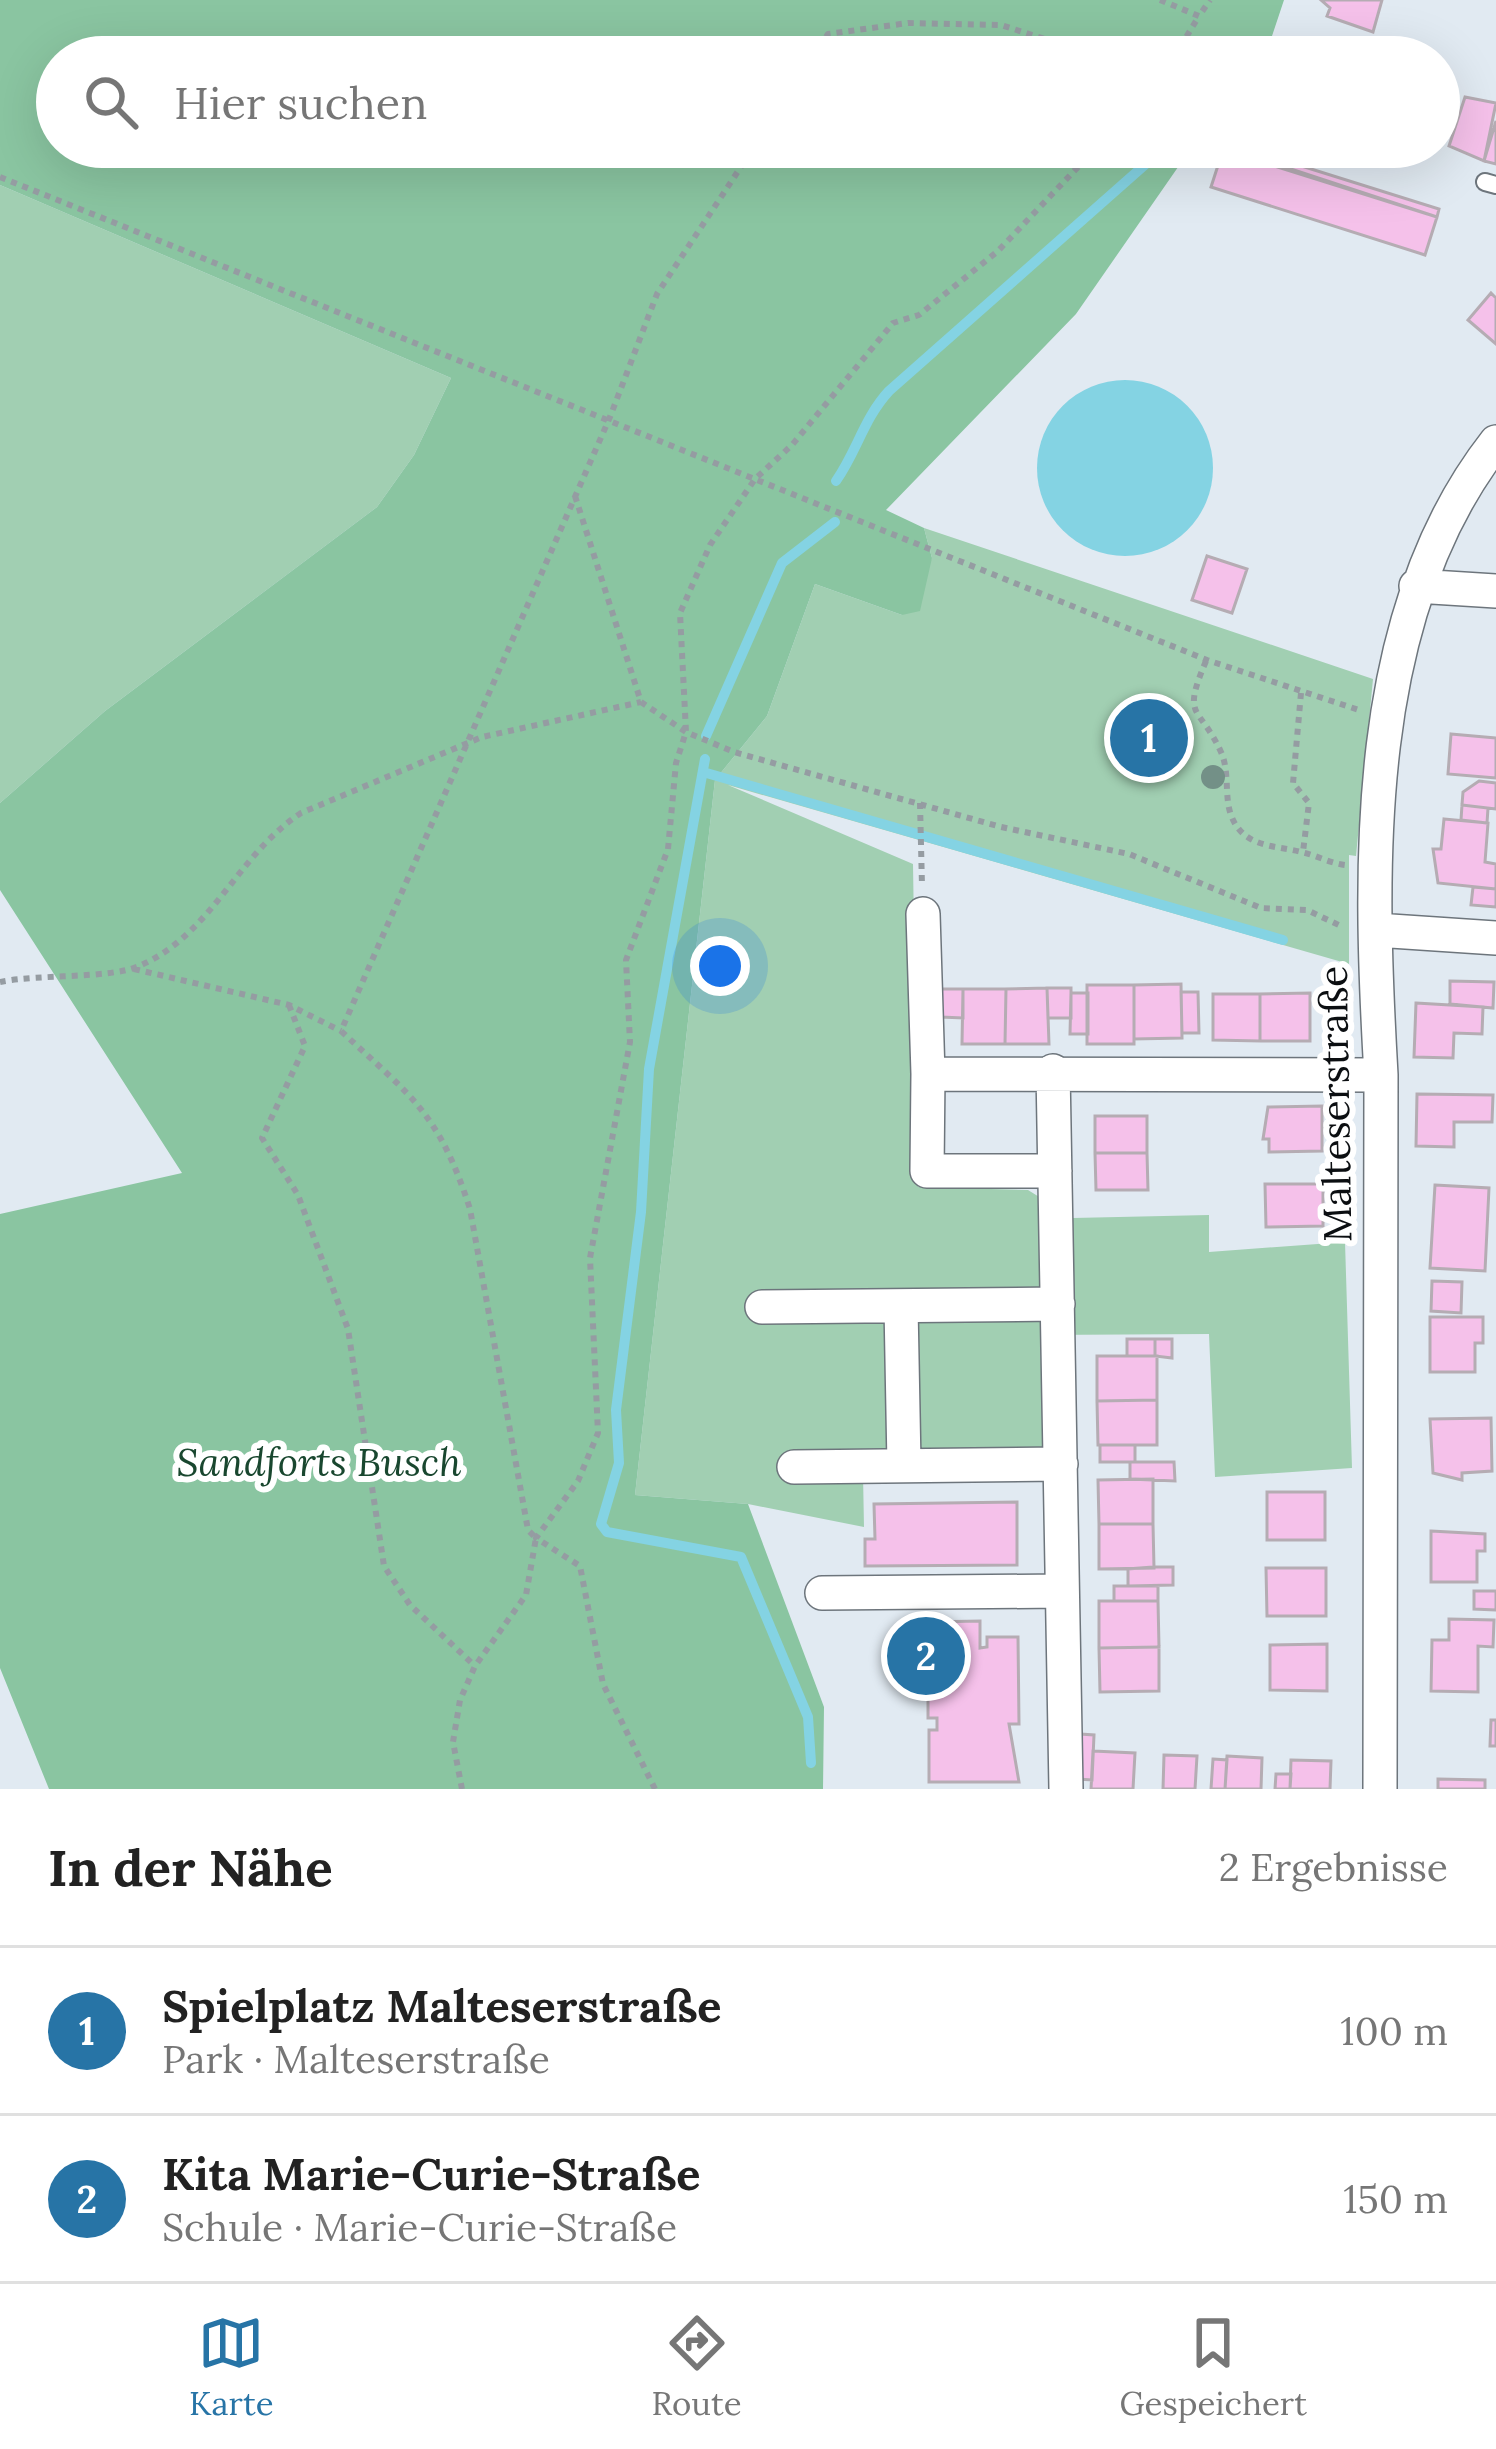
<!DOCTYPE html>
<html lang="de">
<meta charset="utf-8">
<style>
:root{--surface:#fff;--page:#f6f6f6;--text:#222;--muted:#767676;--line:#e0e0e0;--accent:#2774a6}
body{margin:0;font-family:Lora,serif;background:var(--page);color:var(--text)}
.you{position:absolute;left:720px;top:966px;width:42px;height:42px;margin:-30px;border:9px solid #fff;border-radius:50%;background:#1a73e8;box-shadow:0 0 0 18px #1a73e833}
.badge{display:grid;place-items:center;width:78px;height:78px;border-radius:50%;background:var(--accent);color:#fff;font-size:39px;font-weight:700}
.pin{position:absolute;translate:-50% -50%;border:6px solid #fff;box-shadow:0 3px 12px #0006}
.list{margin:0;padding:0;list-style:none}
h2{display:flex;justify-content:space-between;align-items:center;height:156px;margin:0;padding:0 48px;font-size:51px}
h2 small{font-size:39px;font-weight:400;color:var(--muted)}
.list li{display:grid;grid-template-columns:78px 1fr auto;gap:36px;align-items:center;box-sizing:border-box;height:168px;padding:0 48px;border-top:3px solid var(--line)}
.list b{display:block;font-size:45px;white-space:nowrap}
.list p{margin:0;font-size:39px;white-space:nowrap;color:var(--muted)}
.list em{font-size:39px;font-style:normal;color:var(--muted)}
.icon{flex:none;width:66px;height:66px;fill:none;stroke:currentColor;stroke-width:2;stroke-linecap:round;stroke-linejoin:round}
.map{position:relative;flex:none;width:1496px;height:1789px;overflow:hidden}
.search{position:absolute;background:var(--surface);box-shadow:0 12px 48px #0002;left:36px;right:36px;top:36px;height:132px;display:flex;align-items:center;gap:30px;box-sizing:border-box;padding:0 42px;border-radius:66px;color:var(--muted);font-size:45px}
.sheet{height:492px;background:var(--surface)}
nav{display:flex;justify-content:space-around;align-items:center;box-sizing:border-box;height:168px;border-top:3px solid var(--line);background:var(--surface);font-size:33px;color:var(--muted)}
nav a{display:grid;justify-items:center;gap:6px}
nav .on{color:var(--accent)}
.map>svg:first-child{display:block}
</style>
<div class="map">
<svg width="1496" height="1789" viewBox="0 0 1496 1789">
<rect width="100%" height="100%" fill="#e1eaf2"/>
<path fill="#a1cfb2" d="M 0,185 L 451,378 L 414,455 L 377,507 L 105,711 L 0,803 Z
M 924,528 L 1373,679 L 1356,856 L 1349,855 L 1349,964 L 728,785 L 913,864 L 918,1187 L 1028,1190 L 1073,1218 L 1209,1215 L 1209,1252 L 1345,1242 L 1352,1468 L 1215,1477 L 1209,1334 L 1040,1335 L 1044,1452 L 863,1474 L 864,1527 L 748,1504 L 635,1495 L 715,780 L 767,716 L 815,584 L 902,615 L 932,558 Z"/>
<path fill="#8ac5a1" d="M 0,0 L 1284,0 L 1265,57 L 57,57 L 57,147 L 1192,147 L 1076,314 L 886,510 L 924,528 L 932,558 L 920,611 L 902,615 L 815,584 L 767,716 L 715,780 L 635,1495 L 748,1504 L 824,1707 L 823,1789 L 49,1789 L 0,1668 L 0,1214 L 182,1173 L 0,890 L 0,803 L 105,711 L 377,507 L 414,455 L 451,378 L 0,185 Z"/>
<path fill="#84d3e3" d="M1037 468a88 88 0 1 1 176 0a88 88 0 1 1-176 0Z"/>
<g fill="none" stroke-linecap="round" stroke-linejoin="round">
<path stroke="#84d3e3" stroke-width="10" d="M 836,481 C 857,451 864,418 889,391 L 1165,147
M 706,736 L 782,563 L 835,522
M 705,759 L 649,1069 L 641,1212 L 616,1410 L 619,1463 L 601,1524 L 607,1532 L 741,1557 L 808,1717 L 811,1763
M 703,772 L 1283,940"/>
</g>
<path fill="#f5c1ea" stroke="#b5acb3" stroke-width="3" d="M 1321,0 L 1382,0 L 1373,32 L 1327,16 L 1330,8 Z
M 1305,42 L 1348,57 L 1299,57 Z
M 1465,97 L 1496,103 L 1484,161 L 1449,146 Z
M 1496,121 L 1496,164 L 1484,161 Z
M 1224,147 L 1241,147 L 1439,209 L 1437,217 Z
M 1223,150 L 1437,217 L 1425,255 L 1211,187 Z
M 1491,293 L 1496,298 L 1496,344 L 1468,320 Z
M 1207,556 L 1247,569 L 1232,613 L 1192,600 Z
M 1451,734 L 1496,738 L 1496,778 L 1448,774 Z
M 1479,781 L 1496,783 L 1496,809 L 1462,805 L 1463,792 Z
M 1462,805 L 1488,808 L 1487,823 L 1461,820 Z
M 1444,819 L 1488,823 L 1485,862 L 1496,864 L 1496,889 L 1438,883 L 1433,849 L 1441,849 Z
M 1473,887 L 1496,889 L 1496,907 L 1471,905 Z
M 1450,981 L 1494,982 L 1493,1008 L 1450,1004 Z
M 1181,984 L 1182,1038 L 1134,1039 L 1134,985 Z
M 1087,985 L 1134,985 L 1134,1044 L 1087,1044 Z
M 1047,988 L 1049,1044 L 1005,1044 L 1006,989 Z
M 1047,988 L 1071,988 L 1071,1018 L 1048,1018 Z
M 941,989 L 963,989 L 963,1018 L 941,1017 Z
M 963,989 L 1006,989 L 1005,1044 L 962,1044 Z
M 1181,992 L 1198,992 L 1199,1033 L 1182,1033 Z
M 1071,993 L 1088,993 L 1088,1034 L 1070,1034 Z
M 1310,993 L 1310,1041 L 1260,1041 L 1260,994 Z
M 1213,994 L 1260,994 L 1260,1041 L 1213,1040 Z
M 1416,1003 L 1483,1007 L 1482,1034 L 1454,1033 L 1453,1058 L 1414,1057 Z
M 1417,1094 L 1493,1095 L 1492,1122 L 1454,1122 L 1454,1147 L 1416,1146 Z
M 1322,1106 L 1322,1151 L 1269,1152 L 1269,1139 L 1263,1139 L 1268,1107 Z
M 1095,1116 L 1147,1116 L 1147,1153 L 1095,1153 Z
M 1095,1153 L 1147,1153 L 1148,1190 L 1096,1190 Z
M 1265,1184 L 1323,1184 L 1323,1226 L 1266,1227 Z
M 1435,1185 L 1489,1188 L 1485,1271 L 1430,1268 Z
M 1432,1281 L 1462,1282 L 1461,1313 L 1431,1311 Z
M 1430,1317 L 1483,1317 L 1483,1343 L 1475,1343 L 1475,1372 L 1430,1372 Z
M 1127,1339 L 1155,1339 L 1155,1356 L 1127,1356 Z
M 1155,1339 L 1172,1339 L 1172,1358 L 1155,1356 Z
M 1097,1356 L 1157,1356 L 1157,1400 L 1097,1401 Z
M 1157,1400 L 1157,1445 L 1098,1445 L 1097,1401 Z
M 1491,1418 L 1492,1471 L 1462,1473 L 1462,1480 L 1433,1473 L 1430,1419 Z
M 1100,1445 L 1135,1445 L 1135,1462 L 1100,1462 Z
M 1130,1462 L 1174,1462 L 1175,1481 L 1130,1479 Z
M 1153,1479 L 1153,1524 L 1099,1524 L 1098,1480 Z
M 1267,1492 L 1325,1492 L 1325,1540 L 1267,1540 Z
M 1017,1502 L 1017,1565 L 865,1566 L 865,1539 L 875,1539 L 874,1504 Z
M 1099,1524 L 1153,1524 L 1154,1568 L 1099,1569 Z
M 1431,1531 L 1485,1534 L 1485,1551 L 1477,1551 L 1477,1582 L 1431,1582 Z
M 1153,1567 L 1173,1567 L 1173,1585 L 1128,1586 L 1128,1569 Z
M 1266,1568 L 1326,1568 L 1326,1616 L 1267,1616 Z
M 1114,1586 L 1158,1586 L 1158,1601 L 1114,1601 Z
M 1474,1591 L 1496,1591 L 1496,1610 L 1474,1609 Z
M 1099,1601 L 1158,1601 L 1159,1647 L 1099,1648 Z
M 1449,1619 L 1494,1620 L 1493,1647 L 1478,1646 L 1478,1692 L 1431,1691 L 1432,1640 L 1449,1640 Z
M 980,1621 L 980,1648 L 987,1647 L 987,1637 L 1018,1637 L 1019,1724 L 1009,1724 L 1019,1782 L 929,1782 L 929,1730 L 937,1730 L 937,1718 L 928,1718 L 928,1622 Z
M 1327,1644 L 1327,1691 L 1270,1690 L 1270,1645 Z
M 1159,1647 L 1159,1691 L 1100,1692 L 1099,1648 Z
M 1491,1720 L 1496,1720 L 1496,1746 L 1490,1746 Z
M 1080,1734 L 1094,1735 L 1092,1780 L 1078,1779 Z
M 1093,1751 L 1135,1753 L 1133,1789 L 1091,1789 Z
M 1164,1755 L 1197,1756 L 1195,1789 L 1163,1789 Z
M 1227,1756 L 1262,1758 L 1261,1789 L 1225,1789 Z
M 1213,1759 L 1227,1760 L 1225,1789 L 1211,1789 Z
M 1291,1760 L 1331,1761 L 1330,1789 L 1290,1789 Z
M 1276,1774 L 1291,1774 L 1290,1789 L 1275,1789 Z
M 1438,1779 L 1485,1780 L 1485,1789 L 1438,1789 Z"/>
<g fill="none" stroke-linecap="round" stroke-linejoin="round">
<g stroke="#6d757c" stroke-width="20">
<path id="service" d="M 1485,182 L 1496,185"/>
</g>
<g stroke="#6d757c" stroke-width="36">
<path id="minor" d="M 1416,586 L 1496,591
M 923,914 L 928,1074 L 1381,1075
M 1376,930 L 1496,938
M 1053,1071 L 1066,1789
M 928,1074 L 927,1171 L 1055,1171
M 901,1306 L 904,1465
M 762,1307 L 1058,1304
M 794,1467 L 1061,1464
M 822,1593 L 1062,1591
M 1380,1789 L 1381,1075 C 1369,867 1361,614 1496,442"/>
</g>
<path stroke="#959ca2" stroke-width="6" stroke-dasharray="6 6" stroke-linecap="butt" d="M 1160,0 L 1199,16 L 1210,0
M 813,57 L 828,34 L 908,23 L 1001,25 L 1101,57
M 1174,57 L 1199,16
M 0,177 L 1207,660 L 1359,710
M 575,496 L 641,702 L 686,732 L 734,752 L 1001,827 L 1129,854 L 1261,908 L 1307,910 L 1343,927
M 1206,661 C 1181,720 1199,704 1221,752 C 1230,772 1224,796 1231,815 C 1243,848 1274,845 1301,852 C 1316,855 1329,863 1345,865
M 1301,693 L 1293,783 L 1309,803 L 1303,852
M 920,803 L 922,886
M 134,969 L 289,1005 L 341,1031
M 0,982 C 38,974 110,979 139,966 C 212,935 237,855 301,813 L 482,737 L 641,702
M 289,1005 L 305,1046 L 262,1138 L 298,1195 L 348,1329 L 384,1566 L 410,1605 L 475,1666
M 462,1789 L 453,1742 L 460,1700 L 475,1666 L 526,1595 L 536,1538 L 528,1530 L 470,1209 C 439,1113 412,1097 341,1031 L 610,417 L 657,294 L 754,147
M 655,1789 L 603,1684 L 580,1566 L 536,1538 L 578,1481 L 598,1433 L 590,1258 L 630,1042 L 626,960 L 668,849 L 676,763 L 686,732 L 680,613 L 710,545 L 755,479 L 792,445 L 893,323 L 919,315 L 998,251 L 1097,147"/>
<use href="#service" stroke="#fff" stroke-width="16"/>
<use href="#minor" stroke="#fff" stroke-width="33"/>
</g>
<circle fill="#739087" cx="1213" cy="777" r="12"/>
<g text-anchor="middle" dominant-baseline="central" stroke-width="12" stroke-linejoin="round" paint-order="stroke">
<g font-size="39" fill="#0b0e11" stroke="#fff">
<text transform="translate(1335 1104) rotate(-91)">Malteserstraße</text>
</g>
<g font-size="39" font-style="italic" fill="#19472f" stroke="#fff">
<text x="319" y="1462">Sandforts Busch</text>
</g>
</g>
</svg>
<div class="you"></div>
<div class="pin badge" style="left:1149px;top:738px">1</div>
<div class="pin badge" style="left:926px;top:1656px">2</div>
<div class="search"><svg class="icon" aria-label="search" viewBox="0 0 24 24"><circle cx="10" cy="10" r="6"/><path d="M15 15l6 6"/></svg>Hier suchen</div>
</div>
<section class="sheet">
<h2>In der Nähe<small>2 Ergebnisse</small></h2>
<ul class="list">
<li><span class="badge">1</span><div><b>Spielplatz Malteserstraße</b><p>Park · Malteserstraße</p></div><em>100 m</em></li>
<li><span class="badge">2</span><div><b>Kita Marie-Curie-Straße</b><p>Schule · Marie-Curie-Straße</p></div><em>150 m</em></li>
</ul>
</section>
<nav>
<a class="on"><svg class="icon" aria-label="map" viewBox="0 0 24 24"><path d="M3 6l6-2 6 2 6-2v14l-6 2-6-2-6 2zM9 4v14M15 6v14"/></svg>Karte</a>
<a><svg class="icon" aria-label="directions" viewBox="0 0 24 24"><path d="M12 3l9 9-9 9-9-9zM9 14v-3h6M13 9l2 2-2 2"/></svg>Route</a>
<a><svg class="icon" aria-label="saved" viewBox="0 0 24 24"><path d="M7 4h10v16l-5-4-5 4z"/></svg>Gespeichert</a>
</nav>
